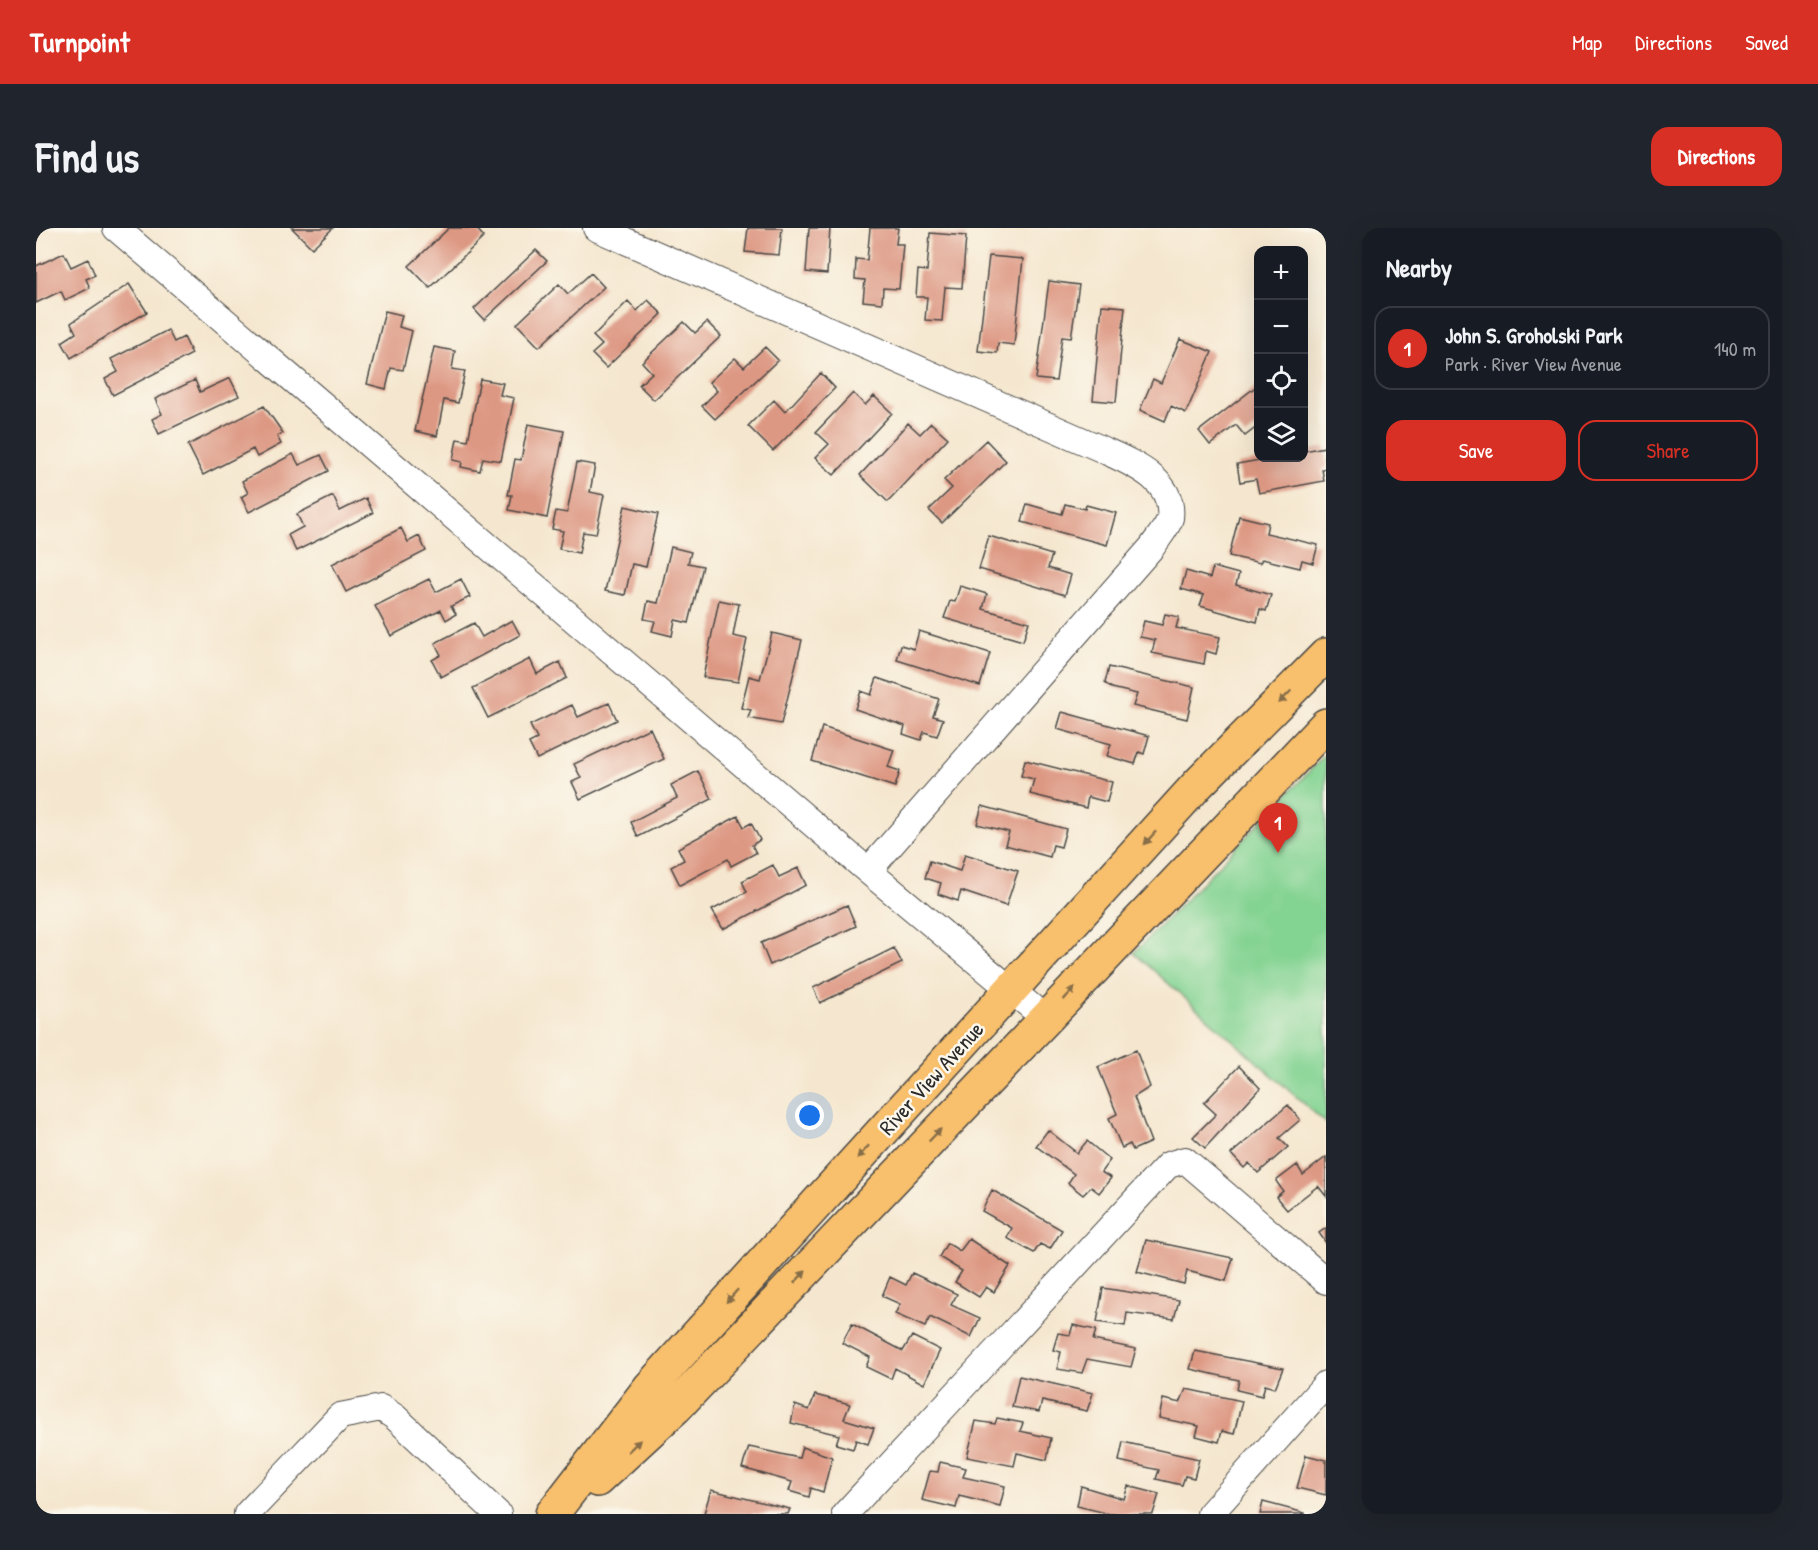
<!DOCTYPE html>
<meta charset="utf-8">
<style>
:root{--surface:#171b24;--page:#20242c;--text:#f1f3f6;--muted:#9ea1a6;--line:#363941;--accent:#d93025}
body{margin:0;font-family:"Patrick Hand",sans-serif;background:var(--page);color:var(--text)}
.controls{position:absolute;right:18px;top:18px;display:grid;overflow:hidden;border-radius:12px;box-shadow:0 6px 24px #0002}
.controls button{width:54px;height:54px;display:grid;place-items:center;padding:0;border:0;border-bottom:2px solid var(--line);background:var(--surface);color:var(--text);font:30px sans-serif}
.you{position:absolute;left:774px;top:888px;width:21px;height:21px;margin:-15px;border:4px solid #fff;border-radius:50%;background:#1a73e8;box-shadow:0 0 0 9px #1a73e833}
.badge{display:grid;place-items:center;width:39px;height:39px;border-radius:50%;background:var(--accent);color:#fff;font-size:20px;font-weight:700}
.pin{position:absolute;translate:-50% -50px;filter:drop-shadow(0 2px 3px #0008)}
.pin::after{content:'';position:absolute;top:32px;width:21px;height:18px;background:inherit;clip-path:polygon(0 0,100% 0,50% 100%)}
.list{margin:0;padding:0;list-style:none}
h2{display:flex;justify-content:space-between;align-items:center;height:78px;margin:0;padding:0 24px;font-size:26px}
h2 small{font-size:20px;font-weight:400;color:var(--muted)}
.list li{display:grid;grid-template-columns:39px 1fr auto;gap:18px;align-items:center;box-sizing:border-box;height:84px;margin:0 12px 12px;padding:0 12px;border:2px solid var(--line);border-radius:18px}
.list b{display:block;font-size:22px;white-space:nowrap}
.list p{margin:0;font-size:20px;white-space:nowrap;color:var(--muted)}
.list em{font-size:20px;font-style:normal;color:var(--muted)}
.actions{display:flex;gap:12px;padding:18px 24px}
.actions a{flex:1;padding:14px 0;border:2px solid var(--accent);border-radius:18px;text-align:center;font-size:21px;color:var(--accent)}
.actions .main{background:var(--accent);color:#fff}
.icon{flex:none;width:33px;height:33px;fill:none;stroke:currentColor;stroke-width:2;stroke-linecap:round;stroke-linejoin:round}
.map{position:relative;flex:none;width:1290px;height:1286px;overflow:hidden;border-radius:18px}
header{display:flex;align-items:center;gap:36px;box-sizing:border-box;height:84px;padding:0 30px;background:var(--accent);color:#fff}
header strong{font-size:28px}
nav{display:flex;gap:33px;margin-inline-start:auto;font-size:21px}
.intro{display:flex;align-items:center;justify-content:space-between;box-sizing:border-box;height:144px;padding:0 36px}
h1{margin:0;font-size:42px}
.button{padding:15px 27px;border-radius:18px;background:var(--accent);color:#fff;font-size:21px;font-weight:700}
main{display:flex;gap:36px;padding:0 36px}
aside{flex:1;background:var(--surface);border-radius:18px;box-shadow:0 6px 24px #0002}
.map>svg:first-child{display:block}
</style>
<header>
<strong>Turnpoint</strong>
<nav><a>Map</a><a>Directions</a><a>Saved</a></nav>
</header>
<div class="intro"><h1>Find us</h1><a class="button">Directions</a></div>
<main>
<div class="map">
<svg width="1290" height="1286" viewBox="0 0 1290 1286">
<rect width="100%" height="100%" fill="#fbf7ec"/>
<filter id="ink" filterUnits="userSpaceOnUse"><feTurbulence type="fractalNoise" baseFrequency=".0167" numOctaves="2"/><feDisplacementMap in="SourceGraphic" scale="12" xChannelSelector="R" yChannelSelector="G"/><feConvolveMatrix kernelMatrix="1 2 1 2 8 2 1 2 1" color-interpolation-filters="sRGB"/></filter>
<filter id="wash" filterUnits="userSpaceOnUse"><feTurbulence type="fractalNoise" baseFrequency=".008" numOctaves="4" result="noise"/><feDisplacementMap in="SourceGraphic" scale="24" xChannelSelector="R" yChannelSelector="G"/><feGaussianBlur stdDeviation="1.35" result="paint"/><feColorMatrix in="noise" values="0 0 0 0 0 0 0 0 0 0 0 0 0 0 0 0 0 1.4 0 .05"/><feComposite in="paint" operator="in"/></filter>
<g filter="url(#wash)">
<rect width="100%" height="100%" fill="#f5e7cf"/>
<path fill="#83d392" stroke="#577f5e" stroke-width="1.5" d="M 1290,526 L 1290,895 L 1098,725 Z"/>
<g id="blocks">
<path fill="#dd9883" d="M 256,0 L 297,0 L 276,20 Z
M 413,0 L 440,0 L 448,9 L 394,60 L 373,38 Z
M 712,0 L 746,0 L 743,27 L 709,24 Z
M 773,0 L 794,0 L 791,46 L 770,44 Z
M 834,0 L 862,0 L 860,16 L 867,16 L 863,61 L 847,60 L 846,75 L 827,73 L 829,52 L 819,51 L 820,31 L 831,32 Z
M 894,5 L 930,8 L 926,60 L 909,59 L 906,93 L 889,92 L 891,69 L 880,69 L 882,42 L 891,43 Z
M 500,22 L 511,33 L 448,92 L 438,81 Z
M 28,25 L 35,39 L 52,31 L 59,47 L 50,51 L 54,60 L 29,72 L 25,63 L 0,75 L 0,38 Z
M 953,28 L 987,31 L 978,117 L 962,115 L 961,125 L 942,123 Z
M 555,45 L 568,59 L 503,119 L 481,96 L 523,56 L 532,66 Z
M 1013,53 L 1043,57 L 1035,110 L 1026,109 L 1020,153 L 1000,151 Z
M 93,56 L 111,84 L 35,130 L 26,114 L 40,105 L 35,95 Z
M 612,72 L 626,86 L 570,140 L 556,126 L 566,117 L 557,108 L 592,73 L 601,83 Z
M 1066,77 L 1089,79 L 1080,174 L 1057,172 Z
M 349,83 L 366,87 L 363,99 L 376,103 L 367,142 L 355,140 L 350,161 L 331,156 Z
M 648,94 L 659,105 L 671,94 L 685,108 L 618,172 L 603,157 L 616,145 L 606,134 Z
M 132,102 L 138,114 L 148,109 L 156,126 L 77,167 L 69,151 L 82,144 L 75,131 Z
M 1144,111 L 1176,124 L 1150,185 L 1135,178 L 1129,193 L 1104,182 L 1117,151 L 1125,155 Z
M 398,119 L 419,123 L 416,141 L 429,143 L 422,175 L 408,172 L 401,208 L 379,203 Z
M 729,119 L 742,132 L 679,191 L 666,178 L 681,163 L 673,154 L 699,130 L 708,139 Z
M 785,145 L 799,160 L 737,223 L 712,198 L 738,172 L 749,184 Z
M 194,150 L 203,168 L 123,206 L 116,191 L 126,186 L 119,171 L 159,152 L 164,164 Z
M 444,151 L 467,155 L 464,167 L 478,170 L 465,233 L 447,230 L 444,243 L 425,239 L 426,234 L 417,232 L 421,211 L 432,213 Z
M 1222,157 L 1222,198 L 1209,208 L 1200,197 L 1174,217 L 1163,203 Z
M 817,165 L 829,177 L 838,168 L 856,185 L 798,247 L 779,230 L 793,216 L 780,204 Z
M 228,178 L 247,205 L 241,208 L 245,216 L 221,229 L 217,221 L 167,247 L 152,217 Z
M 872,195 L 884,206 L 895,195 L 912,210 L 852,274 L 824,247 Z
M 492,196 L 528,203 L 511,290 L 473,282 L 476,267 L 472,267 L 479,231 L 485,232 Z
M 950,212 L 970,233 L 906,295 L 893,282 L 916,260 L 908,252 Z
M 1289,219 L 1290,240 L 1286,241 L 1288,253 L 1223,265 L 1220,251 L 1204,254 L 1201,236 L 1235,230 L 1268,230 L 1268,223 Z
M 257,226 L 263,237 L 285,227 L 293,243 L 213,284 L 205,269 L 212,265 L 206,253 Z
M 541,234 L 559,237 L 554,264 L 568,267 L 560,306 L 547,304 L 543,325 L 523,321 L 527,303 L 516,301 L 520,283 L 531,285 Z
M 297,268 L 304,283 L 330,270 L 337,285 L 260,323 L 252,307 L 267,299 L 261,286 Z
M 991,276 L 1026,286 L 1029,276 L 1049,281 L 1050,277 L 1080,285 L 1071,317 L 986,294 Z
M 589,278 L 622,286 L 610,339 L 596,336 L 589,367 L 569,363 Z
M 1203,288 L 1232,295 L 1230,305 L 1282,317 L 1277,335 L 1266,332 L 1264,340 L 1226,331 L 1224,335 L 1193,328 Z
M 365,300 L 372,314 L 383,308 L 390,323 L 310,364 L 296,336 Z
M 953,308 L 1016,327 L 1012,340 L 1035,347 L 1029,367 L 943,341 Z
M 635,319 L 655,324 L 652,335 L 667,338 L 653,395 L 639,392 L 636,408 L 616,403 L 619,393 L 608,391 L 612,373 L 622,375 Z
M 1177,339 L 1203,346 L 1200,357 L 1235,367 L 1230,383 L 1224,381 L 1221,394 L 1164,378 L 1168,367 L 1145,361 L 1150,343 L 1174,350 Z
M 393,351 L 400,364 L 425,351 L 434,369 L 415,378 L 420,386 L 410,392 L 405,382 L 355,408 L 339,378 Z
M 924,358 L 951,366 L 947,381 L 993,394 L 987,413 L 908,390 L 914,373 L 919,374 Z
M 683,372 L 703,376 L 697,408 L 711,411 L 702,454 L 667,449 Z
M 1129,386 L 1143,389 L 1140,400 L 1184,409 L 1180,426 L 1170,423 L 1168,436 L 1116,425 L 1119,412 L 1104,409 L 1108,393 L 1126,397 Z
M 476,392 L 484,407 L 405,449 L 396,432 L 405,427 L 399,415 L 438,395 L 446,409 Z
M 883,403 L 954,425 L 944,458 L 861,432 L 865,417 L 878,421 Z
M 736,405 L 766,412 L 745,496 L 712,490 L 715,482 L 705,480 L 713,448 L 724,451 Z
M 494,431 L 501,446 L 524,434 L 531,450 L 452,490 L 437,460 Z
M 1073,439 L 1158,459 L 1151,491 L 1097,478 L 1101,466 L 1076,460 L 1069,455 Z
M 841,450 L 903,471 L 897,488 L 907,491 L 901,508 L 888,504 L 885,512 L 867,506 L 869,498 L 819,481 L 825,463 L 835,467 Z
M 573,475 L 581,492 L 501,531 L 493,515 L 501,511 L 494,497 L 536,477 L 542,489 Z
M 1026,484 L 1113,508 L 1108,526 L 1103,524 L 1099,536 L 1071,528 L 1075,516 L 1021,501 Z
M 786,499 L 858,522 L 852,539 L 864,543 L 859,559 L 776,533 Z
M 614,500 L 628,531 L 544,571 L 536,554 L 545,550 L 538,536 Z
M 989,532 L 1076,554 L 1071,574 L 1052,569 L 1050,580 L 994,566 L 998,551 L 985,548 Z
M 662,543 L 676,571 L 602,609 L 595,594 L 641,570 L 635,557 Z
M 946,578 L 1030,601 L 1025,619 L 1017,617 L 1014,629 L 969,617 L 973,604 L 941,596 Z
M 702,588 L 708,599 L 715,595 L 724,612 L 716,617 L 720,625 L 695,638 L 692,631 L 644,657 L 635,639 L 648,632 L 642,620 Z
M 929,626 L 982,643 L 970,678 L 925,663 L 922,673 L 902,666 L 905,655 L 889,650 L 894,633 L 924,643 Z
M 737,637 L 743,649 L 762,640 L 770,657 L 687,701 L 676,682 L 711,664 L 706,653 Z
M 811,677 L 820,698 L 734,737 L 725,715 Z
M 858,720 L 866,735 L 784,775 L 777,760 Z
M 1100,822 L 1114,859 L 1098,869 L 1115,914 L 1097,922 L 1094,916 L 1086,920 L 1073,890 L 1081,886 L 1062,839 Z
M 1203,838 L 1224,860 L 1169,920 L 1157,909 L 1180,886 L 1168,875 Z
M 1252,877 L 1264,892 L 1243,910 L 1252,919 L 1222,945 L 1213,935 L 1208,940 L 1195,926 Z
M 1012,902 L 1041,925 L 1051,913 L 1074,932 L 1065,944 L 1075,950 L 1063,965 L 1055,959 L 1047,967 L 1032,955 L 1038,946 L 1000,918 Z
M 1290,929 L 1290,968 L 1282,958 L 1251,982 L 1240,969 L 1247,963 L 1240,953 L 1261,937 L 1267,947 Z
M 956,962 L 1026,1002 L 1014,1021 L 1004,1016 L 998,1025 L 971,1010 L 976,1000 L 946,983 Z
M 1290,1000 L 1290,1015 L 1283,1005 Z
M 933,1011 L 974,1038 L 958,1064 L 950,1059 L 943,1069 L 919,1054 L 926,1043 L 903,1029 L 911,1015 L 924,1023 Z
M 1110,1012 L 1197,1030 L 1190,1053 L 1151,1043 L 1148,1056 L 1101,1044 Z
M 876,1045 L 921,1066 L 915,1077 L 944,1090 L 935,1109 L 894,1089 L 889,1099 L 859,1086 L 864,1076 L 846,1068 L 854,1049 L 870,1057 Z
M 1067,1060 L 1143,1072 L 1138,1091 L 1091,1085 L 1089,1098 L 1061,1094 Z
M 816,1096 L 867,1123 L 876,1108 L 904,1122 L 888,1156 L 859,1140 L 855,1151 L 830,1139 L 834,1129 L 806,1115 Z
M 1037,1097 L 1060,1102 L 1057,1112 L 1100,1121 L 1095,1139 L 1051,1131 L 1046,1145 L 1021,1141 L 1025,1124 L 1017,1122 L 1022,1105 L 1034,1107 Z
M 1159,1123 L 1247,1140 L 1239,1160 L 1229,1157 L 1226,1168 L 1201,1162 L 1203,1152 L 1154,1141 Z
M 983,1148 L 1057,1165 L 1051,1183 L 1006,1173 L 1003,1184 L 976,1179 Z
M 1150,1161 L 1206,1173 L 1198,1206 L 1186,1203 L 1183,1214 L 1160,1208 L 1163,1198 L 1123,1190 L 1127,1171 L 1144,1175 Z
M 779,1167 L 814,1176 L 808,1191 L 838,1200 L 832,1216 L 820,1212 L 817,1221 L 800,1216 L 803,1207 L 755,1195 L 759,1177 L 773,1182 Z
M 961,1190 L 987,1195 L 984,1203 L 1015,1210 L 1011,1232 L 981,1225 L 978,1238 L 931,1229 L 940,1193 L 959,1196 Z
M 1087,1214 L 1163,1231 L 1158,1250 L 1149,1248 L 1146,1257 L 1120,1251 L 1123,1242 L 1083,1233 Z
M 713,1219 L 763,1230 L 766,1219 L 796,1229 L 787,1264 L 775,1260 L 773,1269 L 753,1263 L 756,1254 L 706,1240 Z
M 1270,1227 L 1290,1232 L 1290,1267 L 1261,1260 Z
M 904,1234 L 930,1240 L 927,1249 L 969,1258 L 964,1278 L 923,1268 L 920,1280 L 886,1272 L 894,1243 L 902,1244 Z
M 1045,1258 L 1088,1271 L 1092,1258 L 1123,1266 L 1117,1286 L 1074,1286 L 1041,1278 Z
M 675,1262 L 754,1281 L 752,1286 L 668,1285 Z
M 1227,1274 L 1269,1285 L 1269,1286 L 1224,1286 Z"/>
</g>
</g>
<g filter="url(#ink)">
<use href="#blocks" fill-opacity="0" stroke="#494744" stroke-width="1.5"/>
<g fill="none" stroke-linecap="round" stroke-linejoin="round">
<g stroke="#494744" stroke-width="28">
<path id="minor" d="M 80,0 L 832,643 L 1010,791
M 560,0 L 1061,219 C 1090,233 1139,249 1134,290 C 1132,299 1121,311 1116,319 L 832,643
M 211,1286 L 304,1188 L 345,1180 L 359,1189 L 462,1286
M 809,1286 L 1132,937 L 1149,932 L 1290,1053
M 1174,1286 L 1290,1156"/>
</g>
<g stroke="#494744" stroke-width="36">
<path id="major" d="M 561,1252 L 639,1180 L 1290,497
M 516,1286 L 614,1159 L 1162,556 L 1290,427"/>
</g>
<use href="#minor" stroke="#fff" stroke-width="26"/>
<use href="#major" stroke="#f8bf6c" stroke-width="33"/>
</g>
<defs><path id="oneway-solid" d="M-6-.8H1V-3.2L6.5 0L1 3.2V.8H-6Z" transform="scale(1.5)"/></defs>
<g fill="#876e48">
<use href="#oneway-solid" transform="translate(1249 469) rotate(134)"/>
<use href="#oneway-solid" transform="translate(1114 610) rotate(132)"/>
<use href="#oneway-solid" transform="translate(1033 766) rotate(-47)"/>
<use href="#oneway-solid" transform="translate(899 907) rotate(-46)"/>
<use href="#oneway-solid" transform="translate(827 924) rotate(132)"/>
<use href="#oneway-solid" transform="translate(764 1049) rotate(-46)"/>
<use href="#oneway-solid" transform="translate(696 1068) rotate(132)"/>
<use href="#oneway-solid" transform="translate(598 1218) rotate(-43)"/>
</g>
</g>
<g text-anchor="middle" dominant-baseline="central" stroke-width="5" stroke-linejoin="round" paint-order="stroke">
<g font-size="22" fill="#2b2b2b" stroke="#fbf7ec">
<text transform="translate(895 850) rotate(-48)">River View Avenue</text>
</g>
</g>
</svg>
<div class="controls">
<button>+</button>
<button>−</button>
<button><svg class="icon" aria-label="locate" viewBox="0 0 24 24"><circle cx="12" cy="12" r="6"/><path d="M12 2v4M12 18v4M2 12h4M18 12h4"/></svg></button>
<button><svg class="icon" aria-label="layers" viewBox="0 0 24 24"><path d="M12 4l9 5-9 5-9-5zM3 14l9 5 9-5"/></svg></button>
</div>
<div class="you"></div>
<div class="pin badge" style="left:1242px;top:625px">1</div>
</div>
<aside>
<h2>Nearby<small></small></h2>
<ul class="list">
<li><span class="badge">1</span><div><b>John S. Groholski Park</b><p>Park · River View Avenue</p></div><em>140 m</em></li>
</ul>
<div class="actions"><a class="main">Save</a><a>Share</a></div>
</aside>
</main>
